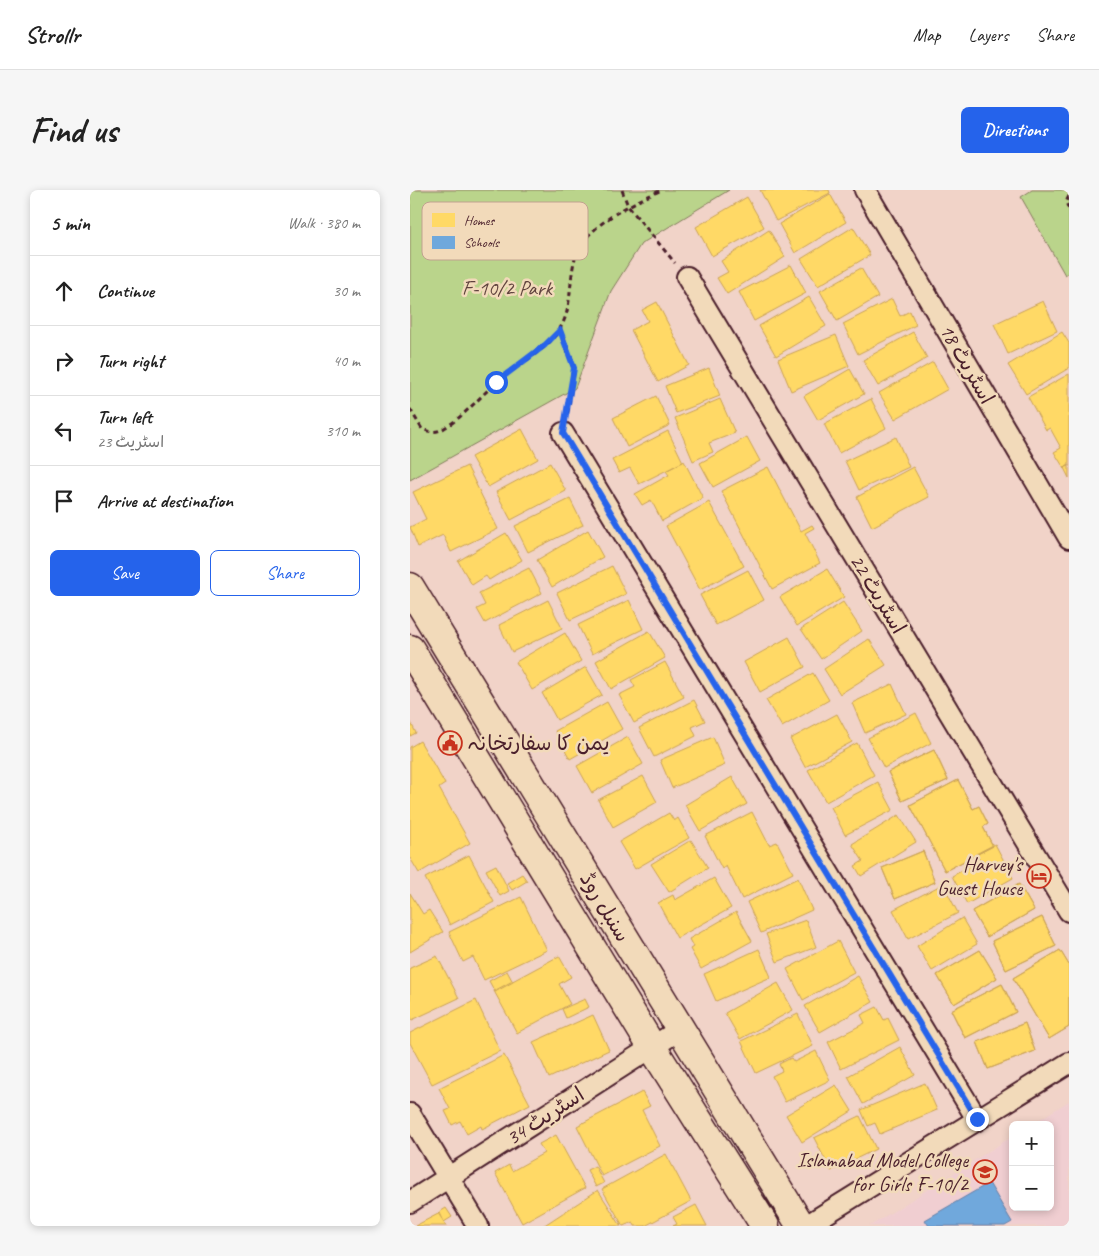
<!DOCTYPE html>
<meta charset="utf-8">
<style>
:root{--surface:#fff;--page:#f6f6f6;--text:#222;--muted:#767676;--line:#e0e0e0;--accent:#2563eb}
body{margin:0;font-family:Caveat,"Playpen Sans Arabic",sans-serif;background:var(--page);color:var(--text)}
.controls{position:absolute;right:15px;bottom:15px;display:grid;overflow:hidden;border-radius:8px;box-shadow:0 2px 8px #0003}
.controls button{width:45px;height:45px;display:grid;place-items:center;padding:0;border:0;border-bottom:1px solid var(--line);background:var(--surface);color:var(--text);font:25px sans-serif}
.stop{position:absolute;width:15px;height:15px;margin:-11px;border:4px solid #2563eb;border-radius:50%;background:#fff}
.stop.end{background:#2563eb;border-color:#fff;box-shadow:0 1px 5px #0008}
.list{margin:0;padding:0;list-style:none}
h2{display:flex;justify-content:space-between;align-items:center;height:65px;margin:0;padding:0 20px;font-size:21px}
h2 small{font-size:16px;font-weight:400;color:var(--muted)}
.list li{display:grid;grid-template-columns:32px 1fr auto;gap:15px;align-items:center;box-sizing:border-box;height:70px;padding:0 20px;border-top:1px solid var(--line)}
.list b{display:block;font-size:19px;white-space:nowrap}
.list p{margin:0;font-size:16px;white-space:nowrap;color:var(--muted)}
.list em{font-size:16px;font-style:normal;color:var(--muted)}
.actions{display:flex;gap:10px;padding:15px 20px}
.actions a{flex:1;padding:11px 0;border:1px solid var(--accent);border-radius:8px;text-align:center;font-size:18px;color:var(--accent)}
.actions .main{background:var(--accent);color:#fff}
.icon{flex:none;width:28px;height:28px;fill:none;stroke:currentColor;stroke-width:2;stroke-linecap:round;stroke-linejoin:round}
.map{position:relative;flex:none;width:659px;height:1036px;overflow:hidden;border-radius:8px}
header{display:flex;align-items:center;gap:30px;box-sizing:border-box;height:70px;padding:0 25px;background:var(--surface);border-bottom:1px solid var(--line)}
header strong{font-size:24px}
nav{display:flex;gap:28px;margin-inline-start:auto;font-size:18px}
.intro{display:flex;align-items:center;justify-content:space-between;box-sizing:border-box;height:120px;padding:0 30px}
h1{margin:0;font-size:35px}
.button{padding:12px 22px;border-radius:8px;background:var(--accent);color:#fff;font-size:18px;font-weight:700}
main{display:flex;gap:30px;padding:0 30px}
aside{flex:1;background:var(--surface);border-radius:8px;box-shadow:0 2px 8px #0003}
.map>svg:first-child{display:block}
</style>
<header>
<strong>Strollr</strong>
<nav><a>Map</a><a>Layers</a><a>Share</a></nav>
</header>
<div class="intro"><h1>Find us</h1><a class="button">Directions</a></div>
<main>
<aside>
<h2>5 min<small>Walk · 380 m</small></h2>
<ul class="list">
<li><svg class="icon" aria-label="ahead" viewBox="0 0 24 24"><path d="M12 20V5M6 11l6-6 6 6"/></svg><div><b>Continue</b></div><em>30 m</em></li>
<li><svg class="icon" aria-label="right" viewBox="0 0 24 24"><path d="M7 20v-9h11M14 6l5 5-5 5"/></svg><div><b>Turn right</b></div><em>40 m</em></li>
<li><svg class="icon" aria-label="left" viewBox="0 0 24 24"><path d="M17 20v-9H6M10 6l-5 5 5 5"/></svg><div><b>Turn left</b><p>اسٹریٹ 23</p></div><em>310 m</em></li>
<li><svg class="icon" aria-label="arrive" viewBox="0 0 24 24"><path d="M6 21V4h12l-3 4 3 4H6"/></svg><div><b>Arrive at destination</b></div></li>
</ul>
<div class="actions"><a class="main">Save</a><a>Share</a></div>
</aside>
<div class="map">
<svg width="659" height="1036" viewBox="0 0 659 1036">
<rect width="100%" height="100%" fill="#f1d3c8"/>
<filter id="ink" filterUnits="userSpaceOnUse"><feTurbulence type="fractalNoise" baseFrequency=".02" numOctaves="2"/><feDisplacementMap in="SourceGraphic" scale="10" xChannelSelector="R" yChannelSelector="G"/><feConvolveMatrix kernelMatrix="1 2 1 2 8 2 1 2 1" color-interpolation-filters="sRGB"/></filter>
<g filter="url(#ink)">
<path fill="#f0ced1" d="M 659,911 L 659,1036 L 460,1036 L 603,946 L 603,1017 L 640,1017 L 640,935 L 621,935 Z"/>
<path fill="#bad48b" stroke="#827a5b" d="M 0,0 L 319,0 L 231,54 L 201,101 L 165,198 L 0,290 Z
M 622,0 L 659,0 L 659,82 L 655,85 L 611,7 Z"/>
<path fill="#ffd966" stroke="#c9a154" d="M 350,0 L 419,0 L 420,3 L 366,31 Z
M 420,4 L 436,32 L 385,63 L 369,34 Z
M 337,7 L 354,37 L 302,66 L 286,37 Z
M 443,37 L 460,65 L 408,96 L 391,69 Z
M 359,40 L 375,67 L 317,104 L 307,88 L 318,82 L 311,71 Z
M 381,75 L 396,103 L 344,131 L 329,102 Z
M 451,78 L 468,107 L 427,131 L 410,101 Z
M 399,107 L 416,136 L 366,166 L 349,136 Z
M 482,109 L 490,126 L 500,121 L 506,135 L 448,164 L 433,134 Z
M 633,111 L 647,141 L 598,164 L 584,134 Z
M 247,112 L 279,175 L 248,192 L 221,140 L 238,131 L 232,120 Z
M 503,142 L 517,168 L 468,196 L 453,170 Z
M 652,142 L 659,153 L 659,178 L 616,204 L 598,175 Z
M 426,145 L 439,176 L 381,201 L 368,169 Z
M 523,172 L 538,199 L 485,229 L 469,203 Z
M 299,178 L 310,206 L 266,223 L 255,196 Z
M 440,179 L 454,204 L 408,230 L 394,206 Z
M 659,184 L 659,276 L 654,278 L 644,262 L 651,258 L 640,238 L 636,240 L 618,207 Z
M 246,206 L 260,235 L 217,257 L 203,228 Z
M 310,209 L 325,243 L 299,253 L 303,262 L 283,271 L 265,228 Z
M 461,209 L 476,238 L 429,263 L 414,234 Z
M 112,239 L 128,269 L 78,297 L 61,267 Z
M 258,241 L 273,272 L 229,294 L 220,278 L 209,283 L 202,270 Z
M 337,247 L 350,271 L 303,297 L 290,273 Z
M 486,247 L 499,277 L 449,300 L 435,271 Z
M 274,271 L 293,308 L 252,331 L 241,310 L 232,315 L 225,304 L 259,285 L 256,281 Z
M 140,273 L 156,301 L 101,330 L 86,302 Z
M 659,275 L 659,288 L 654,278 Z
M 57,276 L 88,339 L 41,362 L 33,345 L 8,357 L 0,337 L 16,329 L 3,302 Z
M 358,277 L 391,341 L 402,335 L 404,338 L 395,343 L 410,373 L 362,399 L 311,301 Z
M 503,277 L 519,307 L 462,337 L 447,307 Z
M 160,309 L 173,335 L 118,362 L 105,336 Z
M 299,312 L 334,376 L 290,400 L 256,336 Z
M 178,340 L 193,367 L 142,397 L 127,370 Z
M 96,343 L 112,370 L 79,390 L 76,386 L 62,395 L 48,371 Z
M 202,376 L 216,404 L 160,430 L 147,403 Z
M 119,378 L 132,403 L 75,433 L 67,419 L 75,415 L 69,403 Z
M 417,379 L 434,407 L 387,436 L 370,407 Z
M 338,380 L 354,410 L 306,435 L 290,405 Z
M 138,410 L 152,438 L 102,462 L 89,435 Z
M 219,410 L 233,439 L 182,464 L 168,435 Z
M 433,412 L 452,441 L 411,469 L 391,439 Z
M 239,441 L 255,468 L 201,499 L 186,471 Z
M 155,443 L 171,471 L 122,500 L 106,472 Z
M 379,447 L 395,477 L 350,502 L 334,472 Z
M 459,449 L 476,475 L 430,504 L 414,479 Z
M 255,472 L 274,507 L 224,533 L 209,505 L 225,497 L 221,490 Z
M 176,477 L 192,505 L 147,530 L 132,503 Z
M 403,483 L 419,510 L 372,537 L 356,510 Z
M 482,494 L 496,524 L 455,543 L 442,513 Z
M 284,510 L 295,531 L 282,537 L 286,546 L 244,567 L 229,538 Z
M 197,512 L 212,539 L 160,569 L 145,541 Z
M 506,523 L 521,553 L 474,578 L 458,548 Z
M 427,524 L 442,552 L 395,577 L 380,549 Z
M 0,531 L 6,543 L 0,546 Z
M 218,547 L 233,574 L 182,603 L 167,576 Z
M 303,547 L 315,575 L 262,598 L 250,570 Z
M 10,551 L 35,594 L 29,598 L 60,653 L 9,683 L 0,668 L 0,557 Z
M 447,553 L 464,585 L 416,612 L 398,580 Z
M 524,560 L 538,590 L 492,611 L 478,582 Z
M 524,560 L 538,590 L 492,611 L 478,582 Z
M 233,586 L 247,612 L 203,637 L 188,610 Z
M 322,587 L 337,614 L 290,641 L 275,615 Z
M 548,590 L 563,619 L 569,616 L 578,634 L 573,637 L 583,656 L 535,681 L 500,615 Z
M 548,590 L 563,619 L 569,616 L 578,634 L 573,637 L 583,656 L 535,681 L 500,615 Z
M 468,592 L 483,620 L 435,645 L 421,617 Z
M 342,622 L 359,655 L 367,652 L 383,683 L 332,709 L 316,676 L 312,679 L 295,646 Z
M 259,623 L 264,631 L 268,628 L 279,648 L 225,679 L 209,652 Z
M 489,625 L 506,652 L 451,686 L 445,676 L 453,671 L 442,654 Z
M 281,650 L 298,678 L 259,702 L 241,674 Z
M 585,654 L 603,688 L 557,714 L 542,686 L 570,671 L 566,664 Z
M 513,661 L 525,692 L 485,709 L 472,678 Z
M 513,661 L 525,692 L 485,709 L 472,678 Z
M 59,665 L 84,712 L 40,735 L 15,688 Z
M 86,675 L 99,701 L 90,706 L 76,680 Z
M 112,684 L 117,691 L 102,700 L 97,693 Z
M 304,688 L 321,718 L 267,748 L 248,713 L 263,705 L 265,710 Z
M 388,688 L 402,720 L 351,743 L 337,712 Z
M 533,694 L 548,723 L 498,749 L 483,720 Z
M 609,694 L 624,720 L 577,747 L 562,721 Z
M 609,694 L 624,720 L 577,747 L 562,721 Z
M 0,703 L 13,724 L 19,720 L 33,742 L 0,762 Z
M 111,707 L 137,760 L 74,790 L 63,767 L 53,772 L 39,742 Z
M 326,722 L 342,751 L 291,779 L 280,759 L 283,757 L 279,749 Z
M 632,727 L 646,756 L 596,780 L 582,751 Z
M 632,727 L 646,756 L 596,780 L 582,751 Z
M 552,728 L 567,754 L 522,781 L 507,756 Z
M 396,730 L 406,757 L 367,772 L 356,744 Z
M 428,751 L 444,782 L 393,810 L 377,779 Z
M 349,759 L 361,787 L 306,811 L 294,784 Z
M 570,760 L 587,788 L 544,814 L 527,785 Z
M 570,760 L 587,788 L 544,814 L 527,785 Z
M 650,760 L 659,775 L 659,837 L 639,849 L 603,788 Z
M 650,760 L 659,775 L 659,837 L 639,849 L 603,788 Z
M 27,766 L 49,808 L 2,830 L 0,825 L 0,778 Z
M 149,766 L 161,787 L 149,794 L 160,814 L 107,843 L 84,801 Z
M 97,781 L 103,792 L 85,802 L 79,791 Z
M 448,786 L 463,812 L 410,842 L 395,816 Z
M 368,793 L 383,820 L 330,849 L 315,823 Z
M 592,794 L 606,822 L 555,848 L 541,820 Z
M 592,794 L 606,822 L 555,848 L 541,820 Z
M 175,809 L 179,817 L 156,828 L 152,819 Z
M 66,810 L 90,861 L 22,894 L 0,853 L 0,843 Z
M 467,817 L 474,830 L 478,828 L 489,850 L 431,879 L 418,852 L 455,833 L 451,825 Z
M 388,824 L 403,856 L 346,883 L 331,851 Z
M 183,825 L 199,860 L 139,888 L 123,852 Z
M 615,833 L 625,861 L 578,879 L 567,852 Z
M 615,833 L 625,861 L 578,879 L 567,852 Z
M 490,857 L 505,885 L 453,914 L 438,886 Z
M 406,861 L 420,890 L 375,912 L 362,886 L 372,881 L 369,874 L 381,868 L 384,872 Z
M 94,865 L 120,914 L 72,939 L 71,936 L 57,944 L 50,931 L 42,935 L 35,921 L 40,919 L 29,898 Z
M 515,893 L 527,920 L 470,944 L 465,933 L 458,936 L 451,920 Z
M 426,895 L 442,921 L 392,952 L 376,925 Z
M 232,902 L 240,916 L 232,920 L 250,956 L 192,986 L 167,936 Z
M 450,926 L 466,959 L 421,981 L 404,948 Z
M 146,945 L 175,998 L 112,1033 L 85,983 L 99,975 L 102,981 L 134,963 L 129,954 Z
M 256,964 L 281,1011 L 235,1036 L 225,1036 L 223,1032 L 213,1036 L 192,999 Z
M 185,976 L 194,993 L 186,997 L 177,980 Z
M 188,1000 L 211,1036 L 133,1036 Z
M 286,1015 L 297,1036 L 263,1036 L 267,1034 L 263,1027 Z
M 36,1018 L 42,1027 L 34,1032 L 28,1023 Z
M 30,1023 L 36,1036 L 5,1036 Z"/>
<path fill="#6fa8dc" stroke="#647fa7" d="M 579,993 L 602,1032 L 595,1036 L 519,1036 L 515,1030 Z"/>
<g fill="none" stroke-linecap="round" stroke-linejoin="round">
<g stroke="#4a1f2b" stroke-width="24">
<path id="street" d="M 455,0 L 659,348
M 277,87 L 659,721
M 153,243 L 567,929
M 0,924 L 68,1036
M 0,1012 L 269,840
M 396,1036 L 659,873"/>
</g>
<g stroke="#4a1f2b" stroke-width="31">
<path id="secondary" d="M 0,397 L 391,1036
M 0,459 L 242,857 L 355,1036"/>
</g>
<path stroke="#4a1f2b" stroke-width="3" stroke-dasharray="5 4" stroke-linecap="butt" d="M 212,0 L 218,16 L 265,73
M 659,6 L 656,12 L 659,20
M 150,140 L 164,178 L 157,226
M 0,219 L 12,239 C 20,242 25,243 33,239 C 55,226 69,207 88,191 C 107,174 135,161 149,140 C 167,114 154,73 175,49 C 196,26 224,12 252,0"/>
<use href="#street" stroke="#f2daba" stroke-width="20"/>
<use href="#secondary" stroke="#f2daba" stroke-width="28"/>
</g>
</g>
<g fill="none" stroke-linecap="round" stroke-linejoin="round" filter="url(#ink)">
<path stroke="#2563eb" stroke-width="6" d="M 86,192 L 135,155 L 150,140 L 164,178 L 153,243 L 567,929"/>
</g>
<defs>
<g id="civic-ring" transform="scale(1.25)"><circle r="9.5" fill="#f2daba" stroke="#c8321e" stroke-width="1.5"/><path d="M-.6-6.5H3V-4.5H.6V-3L4-1V1h2V6H-6V1h2V-1L-.6-3ZM-1.2 2.5V6h2.4V2.5Z" fill="#c8321e"/></g>
<g id="hotel-ring" transform="scale(1.25)"><circle r="9.5" fill="#f2daba" stroke="#c8321e" stroke-width="1.5"/><path d="M-6-4.5h1.5V1H6V5H4.5V3h-9V5H-6ZM-4 0a1.8 1.8 0 1 1 3.6 0ZM.5 0V-2.5h3Q6-2.5 6 0Z" fill="#c8321e"/></g>
<g id="university-ring" transform="scale(1.25)"><circle r="9.5" fill="#f2daba" stroke="#c8321e" stroke-width="1.5"/><path d="M0-5L7-2L0 1L-7-2ZM-4 1L0 2.5L4 1V4Q0 6-4 4Z" fill="#c8321e"/></g>
</defs>
<g fill-rule="evenodd">
<use href="#civic-ring" x="40" y="553"/>
<use href="#hotel-ring" x="629" y="686"/>
<use href="#university-ring" x="575" y="982"/>
</g>
<g text-anchor="middle" dominant-baseline="central" stroke-width="5" stroke-linejoin="round" paint-order="stroke">
<g font-size="21" fill="#60433e" stroke="#f2daba">
<text x="97" y="98">F-10/2 Park</text>
</g>
<g font-size="21" fill="#4a1f2b" stroke="#f2daba">
<text transform="translate(557 174) rotate(60)">اسٹریٹ 18</text>
<text transform="translate(468 404) rotate(59)">اسٹریٹ 22</text>
<text transform="translate(195 717) rotate(59)">سنبل روڈ</text>
<text transform="translate(135 926) rotate(-33)">اسٹریٹ 34</text>
</g>
<g font-size="21" fill="#4a1f2b" stroke="#f2daba" text-anchor="end">
<text x="58" y="553" text-anchor="start">یمن کا سفارتخانہ</text>
<text x="612" y="674">Harvey's<tspan x="612" dy="24">Guest House</tspan></text>
<text x="558" y="970">Islamabad Model College<tspan x="558" dy="24">for Girls F-10/2</tspan></text>
</g>
</g>
<rect x="12" y="12" width="166" height="58" rx="8" fill="#f2daba" stroke="#c0a28f" stroke-width="1"/>
<rect x="22" y="23" width="23" height="14" fill="#ffd966"/>
<rect x="22" y="46" width="23" height="13" fill="#6fa8dc"/>
<g font-size="14" fill="#4a1f2b">
<text x="54" y="35">Homes</text>
<text x="54" y="57">Schools</text>
</g>
</svg>
<div class="controls">
<button>+</button>
<button>−</button>
</div>
<div class="stop" style="left:86px;top:192px"></div>
<div class="stop end" style="left:567px;top:929px"></div>
</div>
</main>
